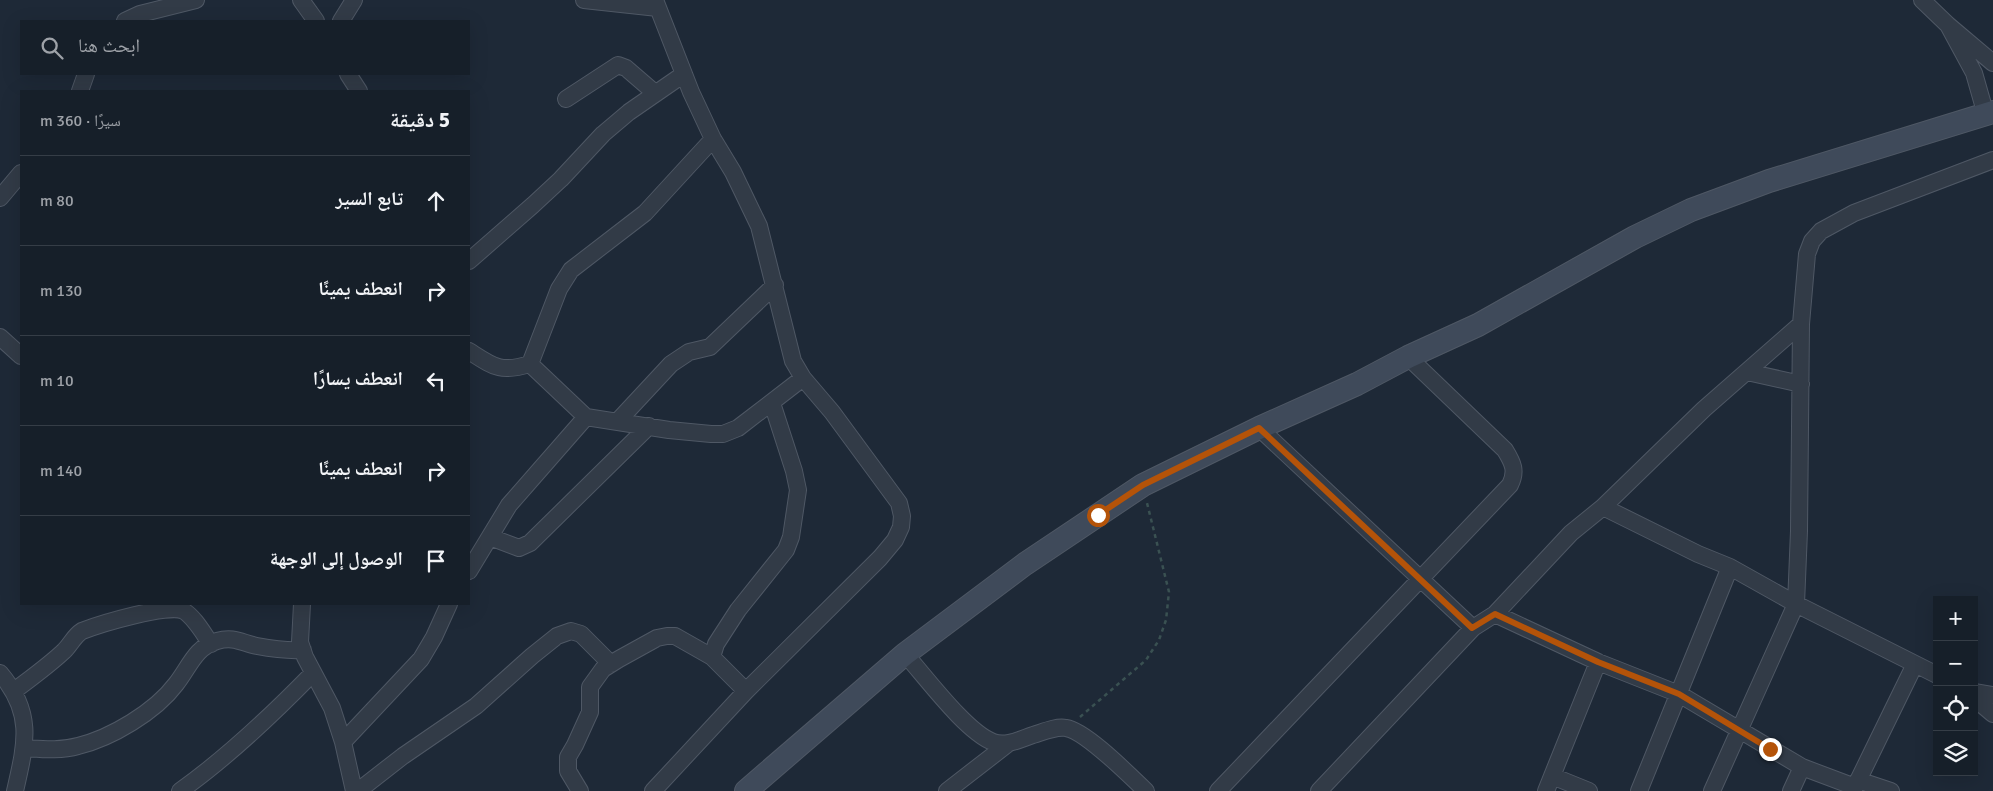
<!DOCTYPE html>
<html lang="ar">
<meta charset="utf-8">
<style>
:root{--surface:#161f29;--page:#232c35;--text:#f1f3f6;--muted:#9ea2a8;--line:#353d46}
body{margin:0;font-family:Signika,"Noto Naskh Arabic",sans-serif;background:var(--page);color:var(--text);direction:rtl}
.controls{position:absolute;right:15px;bottom:15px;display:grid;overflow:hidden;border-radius:0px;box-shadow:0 5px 20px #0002}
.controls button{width:45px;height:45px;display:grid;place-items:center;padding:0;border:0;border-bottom:1px solid var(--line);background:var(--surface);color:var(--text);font:25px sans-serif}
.stop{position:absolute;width:15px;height:15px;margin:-11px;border:4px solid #b45309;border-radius:50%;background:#fff}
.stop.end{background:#b45309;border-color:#fff;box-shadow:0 1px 5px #0008}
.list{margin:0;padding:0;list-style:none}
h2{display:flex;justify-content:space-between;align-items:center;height:65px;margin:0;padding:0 20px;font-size:21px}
h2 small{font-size:16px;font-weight:400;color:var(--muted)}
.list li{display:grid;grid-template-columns:32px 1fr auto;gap:15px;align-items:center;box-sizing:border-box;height:90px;padding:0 20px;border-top:1px solid var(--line)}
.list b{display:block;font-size:19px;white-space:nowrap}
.list em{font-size:16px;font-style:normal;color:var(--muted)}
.icon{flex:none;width:28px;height:28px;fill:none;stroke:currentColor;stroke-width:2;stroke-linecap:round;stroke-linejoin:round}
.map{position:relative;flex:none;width:1993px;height:791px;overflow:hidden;direction:ltr}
.search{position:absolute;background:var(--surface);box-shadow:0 5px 20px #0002;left:20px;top:20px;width:450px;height:55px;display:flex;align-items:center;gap:12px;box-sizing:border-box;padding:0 18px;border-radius:0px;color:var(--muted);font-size:19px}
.panel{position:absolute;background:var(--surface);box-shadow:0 5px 20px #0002;left:20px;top:90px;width:450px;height:515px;border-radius:0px;direction:rtl}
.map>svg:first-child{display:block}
</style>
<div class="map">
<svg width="1993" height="791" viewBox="0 0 1993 791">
<rect width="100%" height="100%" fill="#1e2937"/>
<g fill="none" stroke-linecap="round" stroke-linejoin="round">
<g stroke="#4f5865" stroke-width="18">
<path id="street" d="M 301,0 L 316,21
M 584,0 L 658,8
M 1922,0 L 1948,25 L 1993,63
M 125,21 L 140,14 L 196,0
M 341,21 L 354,0
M 1948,25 L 1974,73 L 1986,115
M 348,74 L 359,91
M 80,91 L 86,74
M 566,99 L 618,65 L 626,68 L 655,93
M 0,198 L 21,173
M 469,261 L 533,205 L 561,179 L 603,134 L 629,112 L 684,74
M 0,337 L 21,356
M 469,351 C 494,367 500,373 530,364 L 586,417 L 669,430 L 711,434 L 723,434 L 738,428 L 803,378
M 530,364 L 559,289 L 571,270 L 645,213 L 713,139
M 1747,372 L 1801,384
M 617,422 L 671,364 L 689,352 L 710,347 L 775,285
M 1259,428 L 1473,628
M 1603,507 L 1704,409 L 1801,324
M 490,537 L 519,548 L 530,543 L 649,426
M 469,571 L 509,505 L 586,417
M 302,604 L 300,642 L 305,657 L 332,708 L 343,742 L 354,791
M 1495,614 L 1598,662 L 1546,791
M 905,654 C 925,676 966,732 993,742 C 1006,747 1021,739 1033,735 C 1043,732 1056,726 1066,728 C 1086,731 1130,776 1146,791
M 712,657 L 716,644 L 738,610 L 786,550 L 791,537 L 798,490 L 794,471 L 772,403
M 1598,662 L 1679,694 L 1802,767 L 1855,787
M 0,673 C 34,713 26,743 15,791
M 14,691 C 31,678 48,666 64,651 C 71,644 74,636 82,631 C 100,624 169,603 184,611 C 195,618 203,633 211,644
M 1974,692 L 1993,695
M 1974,698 L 1993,714
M 343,742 L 421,659 L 434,637 L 449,604
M 24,748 C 42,749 60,751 78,746 C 111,738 155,712 176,684 C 189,668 195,647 217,641 C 234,636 242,643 257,646 C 273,649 287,651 303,650
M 1552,776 L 1589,791
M 1858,780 L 1891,791
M 180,791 C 228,757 272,715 313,673
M 358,791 L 403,756 L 476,706 L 532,656 L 557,636 L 571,631 L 581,634 L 611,664
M 580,791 L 568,771 L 568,757 L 575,745 L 590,712 L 590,687 L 603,669 L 619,659 L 657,638 L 667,636 L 675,636 L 712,657 L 746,691
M 653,791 L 746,691 L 880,558 L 895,540 L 901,527 L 902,516 L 899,503 L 832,412 L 803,378 L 793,361 L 759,226 L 733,172 L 713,139 L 691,92 L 655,0
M 947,791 L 1009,743
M 1218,791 L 1510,485 C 1517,471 1513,463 1505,450 L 1408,357
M 1319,791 L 1473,628 L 1495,614 L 1571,533 L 1603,507 L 1698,554 L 1730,567 L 1796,604 L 1937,675
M 1639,791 L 1730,567
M 1712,791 L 1796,604 L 1799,531 L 1801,324 L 1807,254 L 1812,241 L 1821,231 L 1854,213 L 1993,160
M 1791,791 L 1802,767
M 1853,791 L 1915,664"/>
</g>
<g stroke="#4f5865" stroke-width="24">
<path id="secondary" d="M 746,791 L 905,654 L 1025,564 L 1143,485 L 1259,428 L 1357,384 L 1408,357 L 1478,325 L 1635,237 L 1691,210 L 1769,181 L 1993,112"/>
</g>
<path stroke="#3a5152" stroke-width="2.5" stroke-dasharray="4 4" stroke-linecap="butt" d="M 1080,717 L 1146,660 L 1159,640 L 1166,620 L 1169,592 L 1147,503"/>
<use href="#street" stroke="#323b47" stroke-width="16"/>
<use href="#secondary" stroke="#3f4a5a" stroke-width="22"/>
</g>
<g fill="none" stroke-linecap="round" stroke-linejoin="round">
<path stroke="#b45309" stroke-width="6" d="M 1098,515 L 1143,485 L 1259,428 L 1472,628 L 1495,614 L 1598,662 L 1679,694 L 1770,749"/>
</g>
</svg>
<div class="controls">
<button>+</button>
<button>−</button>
<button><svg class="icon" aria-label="locate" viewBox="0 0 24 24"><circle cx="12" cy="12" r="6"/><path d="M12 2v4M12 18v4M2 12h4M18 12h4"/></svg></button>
<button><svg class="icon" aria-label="layers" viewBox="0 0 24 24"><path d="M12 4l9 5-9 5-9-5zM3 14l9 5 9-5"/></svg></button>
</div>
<div class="stop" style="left:1098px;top:515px"></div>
<div class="stop end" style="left:1770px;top:749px"></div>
<div class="search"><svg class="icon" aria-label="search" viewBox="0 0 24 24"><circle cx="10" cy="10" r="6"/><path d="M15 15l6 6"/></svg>ابحث هنا</div>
<section class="panel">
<h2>5 دقيقة<small>سيرًا · 360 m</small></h2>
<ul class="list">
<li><svg class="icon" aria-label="ahead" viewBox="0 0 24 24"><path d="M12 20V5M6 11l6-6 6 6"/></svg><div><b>تابع السير</b></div><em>80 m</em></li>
<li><svg class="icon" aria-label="right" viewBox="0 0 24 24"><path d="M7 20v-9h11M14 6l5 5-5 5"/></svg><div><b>انعطف يمينًا</b></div><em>130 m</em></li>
<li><svg class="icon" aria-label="left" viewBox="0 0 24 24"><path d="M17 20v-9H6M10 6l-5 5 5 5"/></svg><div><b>انعطف يسارًا</b></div><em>10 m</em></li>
<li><svg class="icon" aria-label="right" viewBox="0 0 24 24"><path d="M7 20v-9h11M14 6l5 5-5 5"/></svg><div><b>انعطف يمينًا</b></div><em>140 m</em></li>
<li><svg class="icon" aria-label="arrive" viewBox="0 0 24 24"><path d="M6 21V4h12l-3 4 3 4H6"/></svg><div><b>الوصول إلى الوجهة</b></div></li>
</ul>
</section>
</div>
